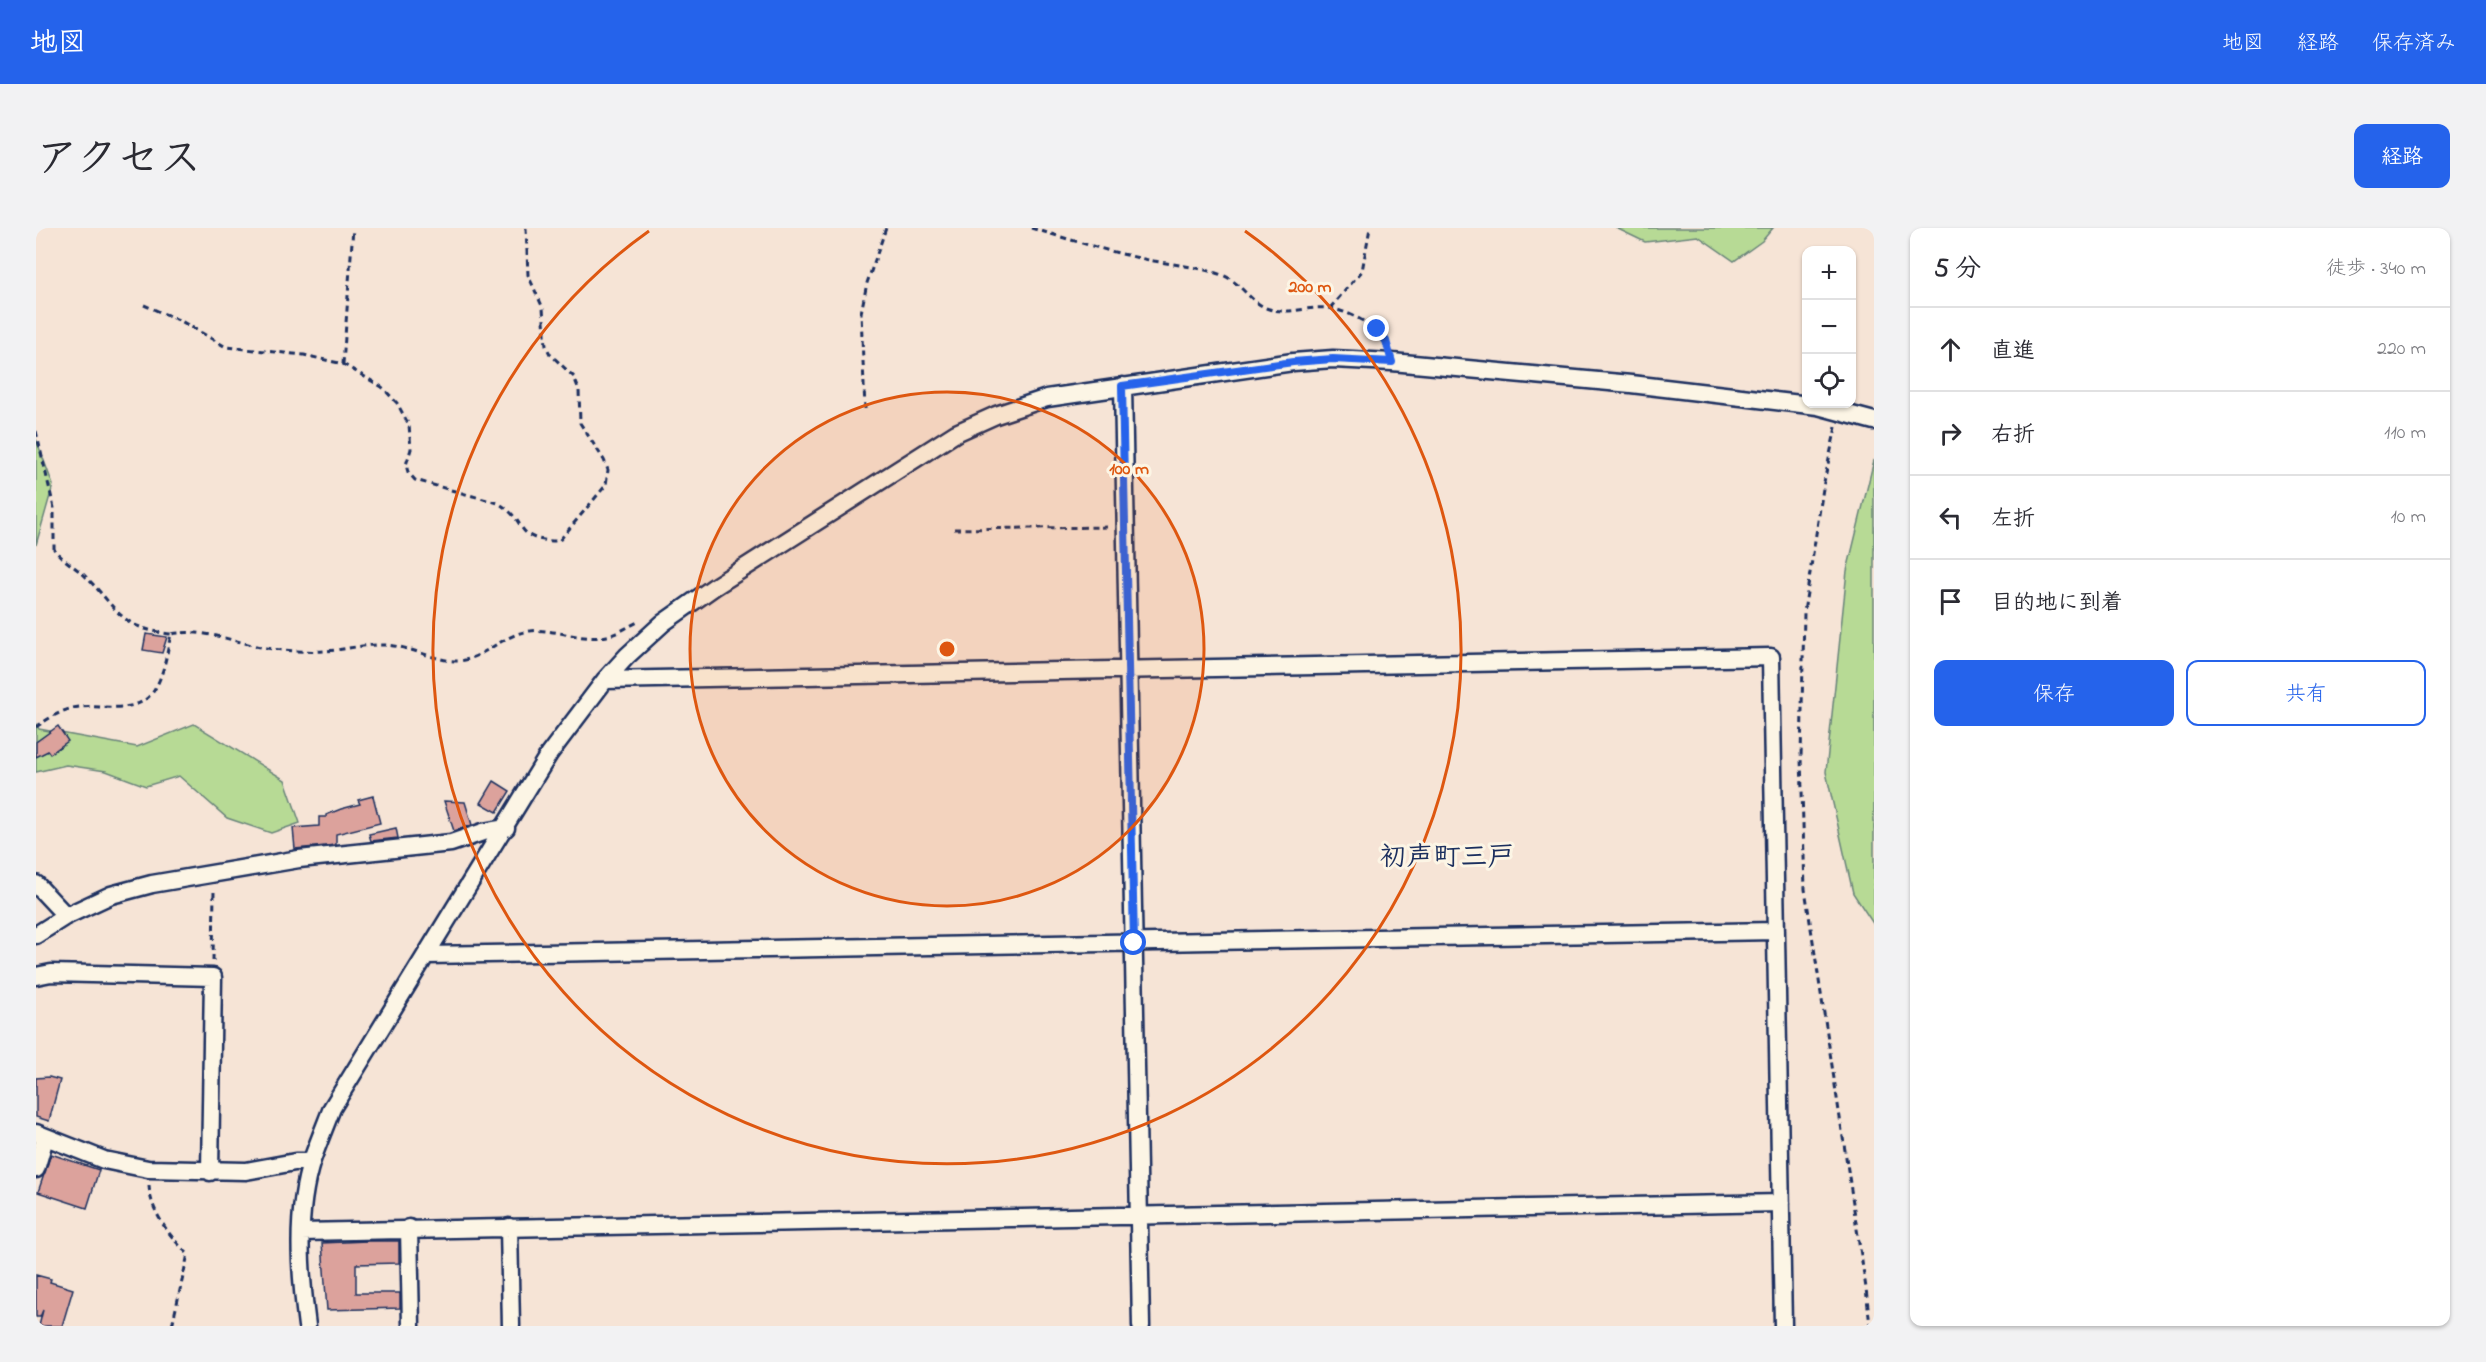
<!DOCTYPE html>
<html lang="ja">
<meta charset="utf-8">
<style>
:root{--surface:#fff;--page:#f2f2f3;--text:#2b2b33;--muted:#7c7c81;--line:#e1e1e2;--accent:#2563eb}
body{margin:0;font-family:"Indie Flower","Klee One",sans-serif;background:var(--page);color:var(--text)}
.controls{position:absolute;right:18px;top:18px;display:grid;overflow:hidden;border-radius:12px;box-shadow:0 2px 4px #0004}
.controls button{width:54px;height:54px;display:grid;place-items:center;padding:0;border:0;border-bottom:2px solid var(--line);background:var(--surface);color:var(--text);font:30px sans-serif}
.stop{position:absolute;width:18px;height:18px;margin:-14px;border:4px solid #2563eb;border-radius:50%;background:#fff}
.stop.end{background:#2563eb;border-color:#fff;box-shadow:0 2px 6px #0008}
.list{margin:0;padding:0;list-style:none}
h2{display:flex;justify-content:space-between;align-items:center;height:78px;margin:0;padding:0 24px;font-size:26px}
h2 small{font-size:20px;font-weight:400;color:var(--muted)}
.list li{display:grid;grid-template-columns:39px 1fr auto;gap:18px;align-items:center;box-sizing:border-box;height:84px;padding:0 24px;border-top:2px solid var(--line)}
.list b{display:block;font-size:22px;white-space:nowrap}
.list em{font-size:20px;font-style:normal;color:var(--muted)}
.actions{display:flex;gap:12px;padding:18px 24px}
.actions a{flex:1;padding:14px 0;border:2px solid var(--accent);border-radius:12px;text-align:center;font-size:21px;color:var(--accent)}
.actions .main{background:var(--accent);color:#fff}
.icon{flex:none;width:33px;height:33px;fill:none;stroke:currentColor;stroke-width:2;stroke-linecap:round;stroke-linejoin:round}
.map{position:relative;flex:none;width:1838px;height:1098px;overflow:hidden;border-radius:12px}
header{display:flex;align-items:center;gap:36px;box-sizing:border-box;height:84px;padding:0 30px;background:var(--accent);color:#fff}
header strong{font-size:28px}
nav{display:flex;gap:33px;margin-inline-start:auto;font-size:21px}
.intro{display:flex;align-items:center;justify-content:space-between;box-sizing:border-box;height:144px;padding:0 36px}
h1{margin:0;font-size:42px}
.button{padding:15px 27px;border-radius:12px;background:var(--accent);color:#fff;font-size:21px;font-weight:700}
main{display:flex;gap:36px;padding:0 36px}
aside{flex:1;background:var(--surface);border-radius:12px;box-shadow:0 2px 4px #0004}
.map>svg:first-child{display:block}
</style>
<header>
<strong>地図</strong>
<nav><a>地図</a><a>経路</a><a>保存済み</a></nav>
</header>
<div class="intro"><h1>アクセス</h1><a class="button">経路</a></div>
<main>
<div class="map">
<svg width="1838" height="1098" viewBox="0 0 1838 1098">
<rect width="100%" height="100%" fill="#f6e4d6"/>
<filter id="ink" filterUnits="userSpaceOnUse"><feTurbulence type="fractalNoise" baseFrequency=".0167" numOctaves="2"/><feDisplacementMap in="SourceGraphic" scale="12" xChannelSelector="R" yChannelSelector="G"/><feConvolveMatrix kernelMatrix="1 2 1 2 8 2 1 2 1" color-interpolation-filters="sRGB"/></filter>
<g filter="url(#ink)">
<path fill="#b7da95" stroke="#69847a" stroke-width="1.5" d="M 1580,0 L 1737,0 L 1726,13 L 1698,33 L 1662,8 L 1609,14 Z
M 0,211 L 17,257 L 0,317 Z
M 1838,232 L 1838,697 L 1817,665 L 1790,544 L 1811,343 Z
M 0,495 L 3,501 L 101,519 L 158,496 L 249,552 L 264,595 L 235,605 L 191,590 L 143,548 L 110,558 L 70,543 L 30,537 L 0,544 Z"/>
<path fill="#dca29c" stroke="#1b2f5e" stroke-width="1.5" d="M 110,406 L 131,409 L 126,425 L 107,422 Z
M 22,498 L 32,513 L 14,526 L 12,523 L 0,529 L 0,514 Z
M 458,553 L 474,563 L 461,584 L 445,575 Z
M 337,568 L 344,595 L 300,606 L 300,617 L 259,621 L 257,600 L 283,598 L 283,589 L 290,589 L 290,587 L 305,581 L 324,576 L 322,572 Z
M 408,573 L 429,574 L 436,597 L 418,603 Z
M 360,600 L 362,610 L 335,613 L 333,606 Z
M 13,849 L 24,852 L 13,893 L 0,889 L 0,850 Z
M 15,926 L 63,942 L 51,980 L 2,964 Z
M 331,1013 L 363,1013 L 363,1035 L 320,1036 L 320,1065 L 364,1065 L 364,1080 L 291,1082 L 286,1015 Z
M 0,1047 L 15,1051 L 14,1054 L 37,1061 L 26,1098 L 3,1098 L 7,1082 L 4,1089 L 0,1089 Z"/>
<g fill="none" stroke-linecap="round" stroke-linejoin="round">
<g stroke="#1b2f5e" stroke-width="21">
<path id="minor" d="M 1087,158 L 1105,1098
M 569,452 L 1735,429 L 1747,1098
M 0,656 L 30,688
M 0,707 L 30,688 L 75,667 L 116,656 L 263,631 L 415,615 L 447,604 L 470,600
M 390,727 L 1740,703
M 0,748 L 15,745 L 177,749 L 174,944
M 0,905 L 68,932 L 112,941 L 210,943 L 259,934 L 275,934
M 0,941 L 9,910
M 473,999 L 475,1098
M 373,1000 L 375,1098
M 265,1004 L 1745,975
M 271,1098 C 264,1044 259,985 276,932 C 282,915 289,898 296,880 L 513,526 L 569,452 L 591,428 L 627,395 L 678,359 L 920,205 L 960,187 L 1011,170 L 1257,134 L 1297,131 L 1356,134 L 1595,156 L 1782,178 L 1838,193"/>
</g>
<path stroke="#1b2f5e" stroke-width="3" stroke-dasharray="6 4.5" stroke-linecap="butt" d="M 995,0 C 1036,12 1076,25 1118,33 C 1141,37 1164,39 1186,47 C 1205,54 1214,75 1233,81 C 1251,87 1273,78 1292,80 C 1310,82 1346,99 1352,118
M 108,77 L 145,93 L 190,119 L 268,127 L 307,136 L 346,159 L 361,175 L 373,197 L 375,221 L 370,237 L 372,244 L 379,252 L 462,275 C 494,294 476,313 523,313 L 570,257 L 572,242 L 568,232 L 544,195 L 543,162 L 538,149 L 514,126 L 510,118 L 507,80 L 492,47 L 490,0
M 1294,80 L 1326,43 L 1334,0
M 307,136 L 317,0
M 829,181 L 825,85 L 831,55 L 850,0
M 1800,199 L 1788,254 L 1768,384 L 1765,530 L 1769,661 L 1830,1060 L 1834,1098
M 0,203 L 18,280 L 18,321 C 26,332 40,339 50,349 C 83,382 83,400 135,406
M 918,301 L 1075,299
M 0,499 C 10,492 21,485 33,481 C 59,473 98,490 117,464 C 128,448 131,424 135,406 C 174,399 209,420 247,422 C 261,423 275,424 288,423 C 308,422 328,416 347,417 C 373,417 399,434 423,433 C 447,431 467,406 494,403 C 519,400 546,414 571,408 C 582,406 594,397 604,393
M 177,733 L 178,662
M 113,957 C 114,983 134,1009 152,1026 L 136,1098"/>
<use href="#minor" stroke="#fcf5e5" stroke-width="16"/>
</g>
</g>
<g fill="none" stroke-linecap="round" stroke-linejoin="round" filter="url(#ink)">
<path stroke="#2563eb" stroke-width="8" d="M 1098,715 L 1086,158 L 1257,134 L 1297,131 L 1356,134 L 1350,113 L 1341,101"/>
</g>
<circle cx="911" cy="421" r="257" fill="#de5710" fill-opacity=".12"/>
<g fill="none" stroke="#de5710" stroke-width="3">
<circle cx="911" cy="421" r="257"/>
<path d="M1209 3A514 514 0 1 1 613 3"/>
</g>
<g text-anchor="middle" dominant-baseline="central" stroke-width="6" stroke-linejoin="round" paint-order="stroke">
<g font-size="27" font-weight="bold" fill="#1b2f5e" stroke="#fcf5e5">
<text x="1411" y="630">初声町三戸</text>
</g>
</g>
<circle cx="911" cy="421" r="9" fill="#de5710" stroke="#fcf5e5" stroke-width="3"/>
<g font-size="18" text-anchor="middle" font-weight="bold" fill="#de5710" stroke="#fcf5e5" stroke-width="6" stroke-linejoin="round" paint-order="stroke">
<text x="1274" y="64">200 m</text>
<text x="1093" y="246">100 m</text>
</g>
</svg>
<div class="controls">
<button>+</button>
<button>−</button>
<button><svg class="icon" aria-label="locate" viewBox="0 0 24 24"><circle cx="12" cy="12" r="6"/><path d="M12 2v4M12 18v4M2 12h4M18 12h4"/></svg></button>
</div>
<div class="stop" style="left:1098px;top:715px"></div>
<div class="stop end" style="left:1341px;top:101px"></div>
</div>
<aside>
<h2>5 分<small>徒歩 · 340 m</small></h2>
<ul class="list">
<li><svg class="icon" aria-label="ahead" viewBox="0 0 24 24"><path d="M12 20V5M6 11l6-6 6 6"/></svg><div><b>直進</b></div><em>220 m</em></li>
<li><svg class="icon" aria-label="right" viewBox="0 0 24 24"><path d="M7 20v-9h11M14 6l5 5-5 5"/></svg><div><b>右折</b></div><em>110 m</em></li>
<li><svg class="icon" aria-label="left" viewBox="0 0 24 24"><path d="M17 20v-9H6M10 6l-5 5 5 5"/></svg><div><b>左折</b></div><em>10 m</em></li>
<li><svg class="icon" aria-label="arrive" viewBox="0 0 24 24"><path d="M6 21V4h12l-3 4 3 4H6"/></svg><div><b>目的地に到着</b></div></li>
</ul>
<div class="actions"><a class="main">保存</a><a>共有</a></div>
</aside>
</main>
